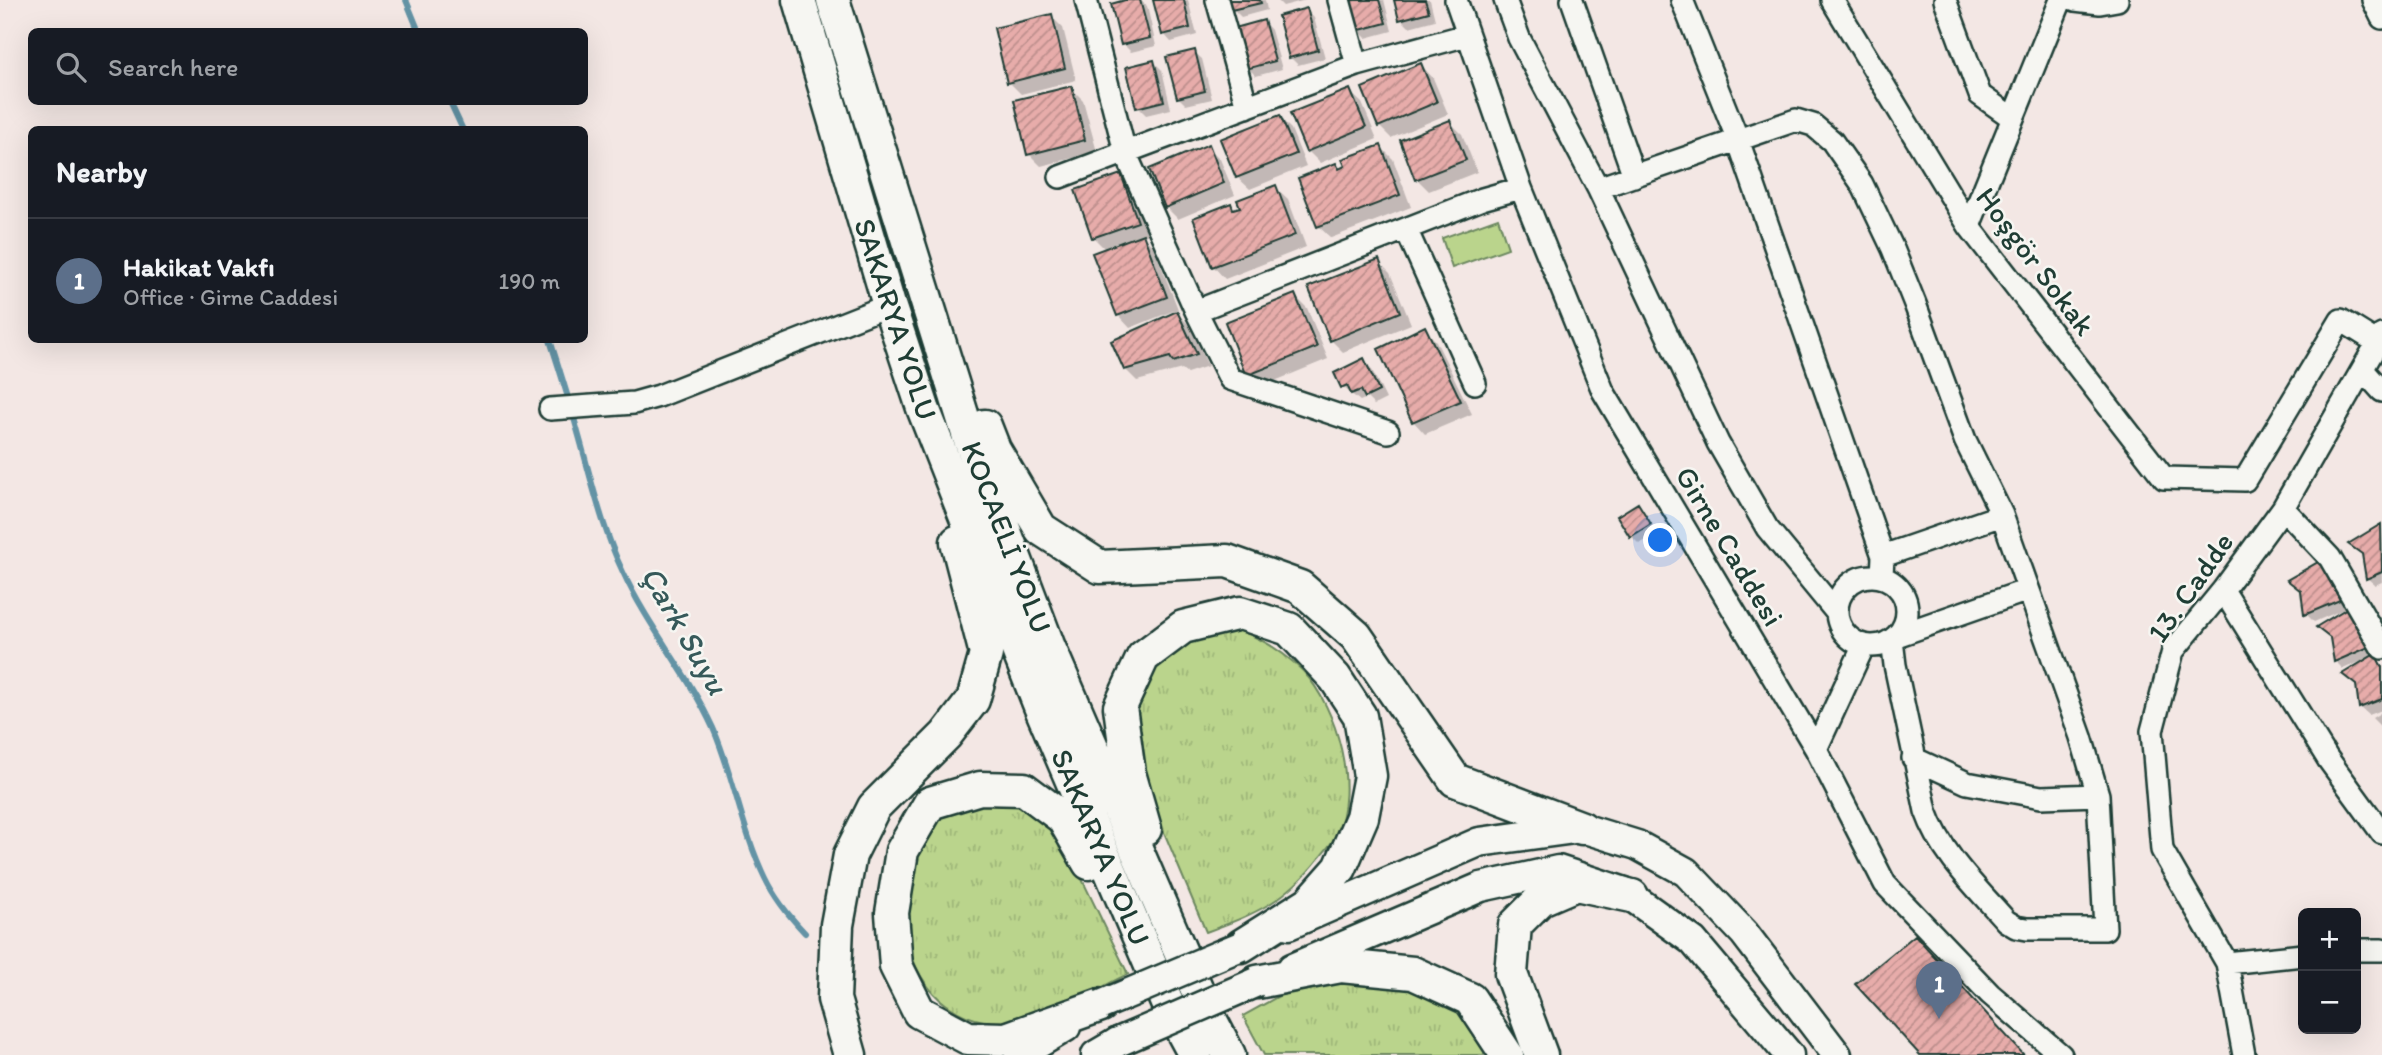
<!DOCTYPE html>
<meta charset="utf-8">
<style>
:root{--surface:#171b24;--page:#242831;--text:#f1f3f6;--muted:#9ea1a6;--line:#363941;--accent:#d1495b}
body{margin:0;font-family:Itim,sans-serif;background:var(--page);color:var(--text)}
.controls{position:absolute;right:21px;bottom:21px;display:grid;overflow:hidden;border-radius:10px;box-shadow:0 7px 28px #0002}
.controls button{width:63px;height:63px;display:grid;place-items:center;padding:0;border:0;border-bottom:2px solid var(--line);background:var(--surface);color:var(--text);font:35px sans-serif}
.you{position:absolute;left:1661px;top:541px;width:24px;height:24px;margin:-18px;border:5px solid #fff;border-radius:50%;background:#1a73e8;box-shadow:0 0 0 10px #1a73e833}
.badge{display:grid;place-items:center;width:46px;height:46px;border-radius:50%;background:var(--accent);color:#fff;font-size:23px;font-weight:700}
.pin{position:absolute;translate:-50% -58px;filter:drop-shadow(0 2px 4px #0008)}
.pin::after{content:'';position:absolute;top:37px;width:24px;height:21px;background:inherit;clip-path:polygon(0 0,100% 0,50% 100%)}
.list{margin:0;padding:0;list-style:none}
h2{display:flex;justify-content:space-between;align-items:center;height:91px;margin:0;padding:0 28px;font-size:30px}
h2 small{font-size:23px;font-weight:400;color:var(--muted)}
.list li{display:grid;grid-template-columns:46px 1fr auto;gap:21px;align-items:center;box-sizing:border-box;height:126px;padding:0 28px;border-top:2px solid var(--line)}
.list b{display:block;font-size:26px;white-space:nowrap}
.list p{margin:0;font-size:23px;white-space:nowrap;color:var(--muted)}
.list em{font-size:23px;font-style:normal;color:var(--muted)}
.icon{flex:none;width:38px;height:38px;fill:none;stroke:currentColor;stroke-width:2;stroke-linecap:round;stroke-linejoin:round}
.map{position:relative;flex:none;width:2382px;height:1055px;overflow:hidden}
.search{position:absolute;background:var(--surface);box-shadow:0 7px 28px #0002;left:28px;top:28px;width:560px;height:77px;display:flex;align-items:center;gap:18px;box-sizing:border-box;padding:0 24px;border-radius:10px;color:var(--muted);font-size:26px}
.panel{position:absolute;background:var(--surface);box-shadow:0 7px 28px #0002;left:28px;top:126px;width:560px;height:217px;border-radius:10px}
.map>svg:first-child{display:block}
</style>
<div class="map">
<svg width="2382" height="1055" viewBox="0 0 2382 1055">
<defs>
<pattern id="grass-tufts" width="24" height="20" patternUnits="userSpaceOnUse" patternTransform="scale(1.75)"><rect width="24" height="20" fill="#bad48c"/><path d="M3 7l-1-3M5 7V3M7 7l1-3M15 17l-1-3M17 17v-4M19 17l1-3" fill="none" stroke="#9fb779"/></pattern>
<pattern id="building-hatch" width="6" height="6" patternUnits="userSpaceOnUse" patternTransform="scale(1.75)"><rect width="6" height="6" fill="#e7acaa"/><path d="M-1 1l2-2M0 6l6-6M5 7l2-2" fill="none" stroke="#bb8d8b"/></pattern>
</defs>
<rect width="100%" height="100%" fill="#f3e7e4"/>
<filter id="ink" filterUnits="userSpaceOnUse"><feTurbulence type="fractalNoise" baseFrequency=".0143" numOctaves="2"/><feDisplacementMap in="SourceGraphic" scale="14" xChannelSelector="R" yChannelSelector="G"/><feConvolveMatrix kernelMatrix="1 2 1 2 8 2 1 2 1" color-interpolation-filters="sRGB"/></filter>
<g filter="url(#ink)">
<path fill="url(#grass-tufts)" stroke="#6c8860" stroke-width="2" d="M 1236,629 C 1261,638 1284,652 1303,671 C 1338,709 1359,788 1336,836 C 1332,843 1325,851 1320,857 C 1285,902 1257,913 1206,932 L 1134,761 L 1127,681 L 1147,647 Z
M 948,802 L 1029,802 L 1064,842 L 1128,974 C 1093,991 1049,1018 1010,1022 C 945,1027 905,975 905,914 C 905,906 907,896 908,888 C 910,880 909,869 912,861 C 919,842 937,820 948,802 Z
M 1352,971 L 1455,997 L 1499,1055 L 1264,1055 L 1243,1016 L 1308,980 Z"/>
<path fill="#bad48c" stroke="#6c8860" stroke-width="2" d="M 1498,218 L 1508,248 L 1452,268 L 1442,238 Z"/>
<path fill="#0003" d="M 1132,0 L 1140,0 L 1147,6 L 1156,46 L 1131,52 L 1123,44 Z
M 1155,0 L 1188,0 L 1197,35 L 1171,42 L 1164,34 Z
M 1230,0 L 1265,0 L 1267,10 L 1241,17 L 1233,9 Z
M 1277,0 L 1306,0 L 1283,6 Z
M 1350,0 L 1384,0 L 1392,31 L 1366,38 L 1358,30 Z
M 1396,0 L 1430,0 L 1435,20 L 1409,27 L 1401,19 Z
M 1307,10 L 1314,18 L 1325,58 L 1298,65 L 1290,57 Z
M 1051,16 L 1063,28 L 1076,80 L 1021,94 L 1009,82 Z
M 1264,22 L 1271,30 L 1282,69 L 1256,76 L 1248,68 Z
M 1194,52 L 1202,59 L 1212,99 L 1186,105 L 1178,97 Z
M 1154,62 L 1162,70 L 1171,109 L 1146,115 L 1138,107 Z
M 1421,65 L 1433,78 L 1448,114 L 1391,138 L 1379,126 Z
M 1071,88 L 1083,100 L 1097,152 L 1041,166 L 1029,154 Z
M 1349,91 L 1362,103 L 1377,139 L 1320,163 L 1308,151 Z
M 1279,117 L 1291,129 L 1306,166 L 1250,189 L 1237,177 Z
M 1450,122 L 1462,134 L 1477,172 L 1429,191 L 1417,179 Z
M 1208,147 L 1220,159 L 1235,195 L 1178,219 L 1166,207 Z
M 1381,147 L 1393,159 L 1411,207 L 1331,238 L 1318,226 L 1336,165 L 1341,170 Z
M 1121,176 L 1133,188 L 1149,234 L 1143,236 L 1154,248 L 1178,309 L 1130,328 L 1118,315 L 1106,250 L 1093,237 Z
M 1275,187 L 1288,199 L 1306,247 L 1225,279 L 1213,266 L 1230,205 L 1235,210 Z
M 1378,261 L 1390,273 L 1411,324 L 1343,352 L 1331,340 Z
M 1295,296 L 1307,308 L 1328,359 L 1260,387 L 1248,375 Z
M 1177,313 L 1189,325 L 1208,366 L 1187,373 L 1182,369 L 1137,381 L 1125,369 Z
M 1424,329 L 1436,341 L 1472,414 L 1425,434 L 1413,421 Z
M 1363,361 L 1371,368 L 1386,399 L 1374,405 L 1367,398 L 1360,401 L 1343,387 Z
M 1637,505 L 1657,532 L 1639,544 L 1631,536 Z
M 2381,526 L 2382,582 L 2375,585 L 2367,578 Z
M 2319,563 L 2327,571 L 2374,656 L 2382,664 L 2382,710 L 2369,715 L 2361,708 L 2358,686 L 2364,660 L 2343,669 L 2335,661 L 2344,609 L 2314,622 L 2306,614 L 2303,592 L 2290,581 Z
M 2382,712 L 2382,728 L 2372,718 Z"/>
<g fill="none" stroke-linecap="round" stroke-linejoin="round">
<path stroke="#6393a5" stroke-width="6" d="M 406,0 L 419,32
M 450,102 L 463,130
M 550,340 C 560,371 570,403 579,436 C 592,482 602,528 623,572 C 648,627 688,673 713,728 C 734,776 742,831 765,878 C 775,899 789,916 805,933"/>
</g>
<path fill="url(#building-hatch)" stroke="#1f3d34" stroke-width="2" d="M 1125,0 L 1140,0 L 1150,38 L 1121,45 L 1111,4 Z
M 1153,0 L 1184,0 L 1190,28 L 1162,35 Z
M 1228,0 L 1260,0 L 1261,3 L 1231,10 Z
M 1348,0 L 1379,0 L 1386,23 L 1356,31 Z
M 1394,0 L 1425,0 L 1429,12 L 1399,20 Z
M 1307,8 L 1318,50 L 1289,58 L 1278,16 Z
M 1052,14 L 1065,68 L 1007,83 L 994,28 Z
M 1264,20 L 1275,61 L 1246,69 L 1235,28 Z
M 1195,50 L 1205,91 L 1177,98 L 1166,57 Z
M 1154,60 L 1164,101 L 1136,108 L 1126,67 Z
M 1421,63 L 1437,102 L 1378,127 L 1362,88 Z
M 1072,86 L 1085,140 L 1027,155 L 1014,100 Z
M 1350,89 L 1366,127 L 1306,152 L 1290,113 Z
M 1280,115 L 1296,154 L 1236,178 L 1220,139 Z
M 1450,120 L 1466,160 L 1415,180 L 1400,140 Z
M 1209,144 L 1224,183 L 1165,208 L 1149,169 Z
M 1381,145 L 1400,195 L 1317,227 L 1298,178 L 1336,163 L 1339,169 L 1345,166 L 1342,159 Z
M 1121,174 L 1138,222 L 1092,238 L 1075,190 Z
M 1276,185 L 1295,235 L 1212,267 L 1193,218 L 1231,203 L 1233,209 L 1240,207 L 1237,200 Z
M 1143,234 L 1167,297 L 1117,316 L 1092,253 Z
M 1379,259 L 1400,312 L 1330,341 L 1308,287 Z
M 1295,294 L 1317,347 L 1246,376 L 1225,322 Z
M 1177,311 L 1197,354 L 1173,362 L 1170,357 L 1124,370 L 1111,341 Z
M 1425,326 L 1461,401 L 1412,422 L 1378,349 Z
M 1364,358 L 1379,391 L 1365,398 L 1361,390 L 1351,394 L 1347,385 L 1341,388 L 1334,373 Z
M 1638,503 L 1651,524 L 1630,537 L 1617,516 Z
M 2381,524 L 2382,572 L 2366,579 L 2362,554 L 2348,544 Z
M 2320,561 L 2340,600 L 2304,615 L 2301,591 L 2287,580 Z
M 2349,607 L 2369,647 L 2334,662 L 2330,638 L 2316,627 Z
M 2375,654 L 2382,667 L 2382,699 L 2359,708 L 2356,685 L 2342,674 Z
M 1915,935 L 2024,1055 L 1920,1055 L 1855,984 Z"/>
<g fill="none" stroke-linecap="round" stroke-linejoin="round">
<g stroke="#1f3d34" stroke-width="26">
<path id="minor" d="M 1086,0 L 1125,152 L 1196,311 L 1230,379 L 1388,432
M 1217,0 L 1247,107
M 1339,0 L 1357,65
M 1456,0 L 1521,188 L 1603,391 L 1816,749 L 1885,884 L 1990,994 L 2061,1055
M 1505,0 L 1519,38 L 1598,188 L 1718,443 L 1767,528 L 1837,613
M 1572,0 L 1634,176
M 1682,0 L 1738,140 L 1883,556 L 1882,576
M 1832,0 L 1969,226 L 2164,478 L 2245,480 L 2341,320 L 2378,343
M 1945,0 L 1980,95 L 2011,117
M 2075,0 L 2100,3 L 2117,0
M 2373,0 L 2382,18
M 1060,177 L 1357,65 L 1467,35
M 1598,188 L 1796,120 L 1813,125 L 1832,141 L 1862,184 L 1893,249 L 1915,304 L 1965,440 L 2002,515 L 2081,737 L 2098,795 L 2105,929 L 2027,929 L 2016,927 L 2006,921 C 1976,887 1941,854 1926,811 L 1895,665 L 1892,640
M 1969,226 L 2061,0
M 1406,229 L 1475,383
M 1196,311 L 1482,199 L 1521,188
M 2363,370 L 2382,391
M 550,409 L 634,403 L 659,396 L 889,305
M 2283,508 L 2330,558 L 2382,648
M 1883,556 L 2002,515
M1837 611a35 35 0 1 1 70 0a35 35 0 1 1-70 0Z
M 2223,590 L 2328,759 L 2382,833
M 1899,635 L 2028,590
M 1816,749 L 1864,645
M 1913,758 L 1967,783 L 2041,797 L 2098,795
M 2356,950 L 2382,950
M 2227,963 L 2303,955
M 2244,1055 L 2227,963 L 2162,850 L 2152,731 L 2173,651 L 2223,590 L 2283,508 L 2382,335"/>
</g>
<g stroke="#1f3d34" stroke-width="33">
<path id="major" d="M 1289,925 L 1479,842 L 1582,828 L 1637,845 L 1686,872 L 1744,933 L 1837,1055
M 1292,968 L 1481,887 L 1558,870 L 1625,892 L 1693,941 L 1789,1055
M 1019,1055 L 1066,1027
M 1096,1055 L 1118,1042"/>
</g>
<g stroke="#1f3d34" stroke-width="37">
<path id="highway" d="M 799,0 L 889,305 L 923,408 L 1040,706 L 1167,1003 L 1195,1055
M 833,0 L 969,437 L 1048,645 L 1207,1013 L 1229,1055
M 985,426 L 994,449 L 1041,529 L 1100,567 L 1227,561 L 1300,587 L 1356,636 L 1455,780 L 1582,828
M 1145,829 L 1129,773 L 1120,707 L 1143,657 L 1183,627 L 1240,613 L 1289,629 L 1335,678 L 1360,716 L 1370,776 L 1362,817 L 1340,868 L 1309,903 L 1241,946
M 1089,863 L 1063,818 L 1024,789 L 980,788 L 930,803 L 902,851 L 892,913 L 896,966 L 919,1012 L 968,1038 L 1006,1039 L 1101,1005
M 1257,982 L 1341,966 L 1413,973 L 1470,999 L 1507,1055
M 850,1055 L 834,999 L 837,925 L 850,855 L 874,807 L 946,735 L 973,700 L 986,654 L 957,542
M 1541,1055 L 1511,974 L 1515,925 L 1541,899 L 1576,884 L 1632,896"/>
</g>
<use href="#minor" stroke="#f6f6f2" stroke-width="21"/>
<use href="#major" stroke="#f6f6f2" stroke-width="28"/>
<use href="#highway" stroke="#f6f6f2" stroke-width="32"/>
<g stroke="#1f3d34" stroke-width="33" stroke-linecap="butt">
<path id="major-bridge" d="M 1101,1005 L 1241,946
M 1118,1042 L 1257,982"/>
</g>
<use href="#major-bridge" stroke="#f6f6f2" stroke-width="28"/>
</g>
</g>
<g text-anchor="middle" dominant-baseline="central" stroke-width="5" stroke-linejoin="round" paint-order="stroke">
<g font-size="30" fill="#1f3d34" stroke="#f6f6f2">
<text transform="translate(2036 261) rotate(53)">Hoşgör Sokak</text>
<text transform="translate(896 319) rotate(72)">SAKARYA YOLU</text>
<text transform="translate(1007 537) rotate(69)">KOCAELİ YOLU</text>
<text transform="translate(1730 546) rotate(59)">Girne Caddesi</text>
<text transform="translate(2190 587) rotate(-55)">13. Cadde</text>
<text transform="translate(1101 847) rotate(67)">SAKARYA YOLU</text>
</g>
<g font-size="32" font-style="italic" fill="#365a5a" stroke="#f6f6f2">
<text transform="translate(685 630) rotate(60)">Çark Suyu</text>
</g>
</g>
</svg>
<div class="controls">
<button>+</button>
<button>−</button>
</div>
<div class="you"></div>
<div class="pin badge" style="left:1939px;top:1019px;background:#5c6f8a">1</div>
<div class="search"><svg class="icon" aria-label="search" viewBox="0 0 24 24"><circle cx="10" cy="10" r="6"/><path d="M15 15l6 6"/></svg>Search here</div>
<section class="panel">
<h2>Nearby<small></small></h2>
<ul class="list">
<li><span class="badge" style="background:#5c6f8a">1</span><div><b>Hakikat Vakfı</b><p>Office · Girne Caddesi</p></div><em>190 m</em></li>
</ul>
</section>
</div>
